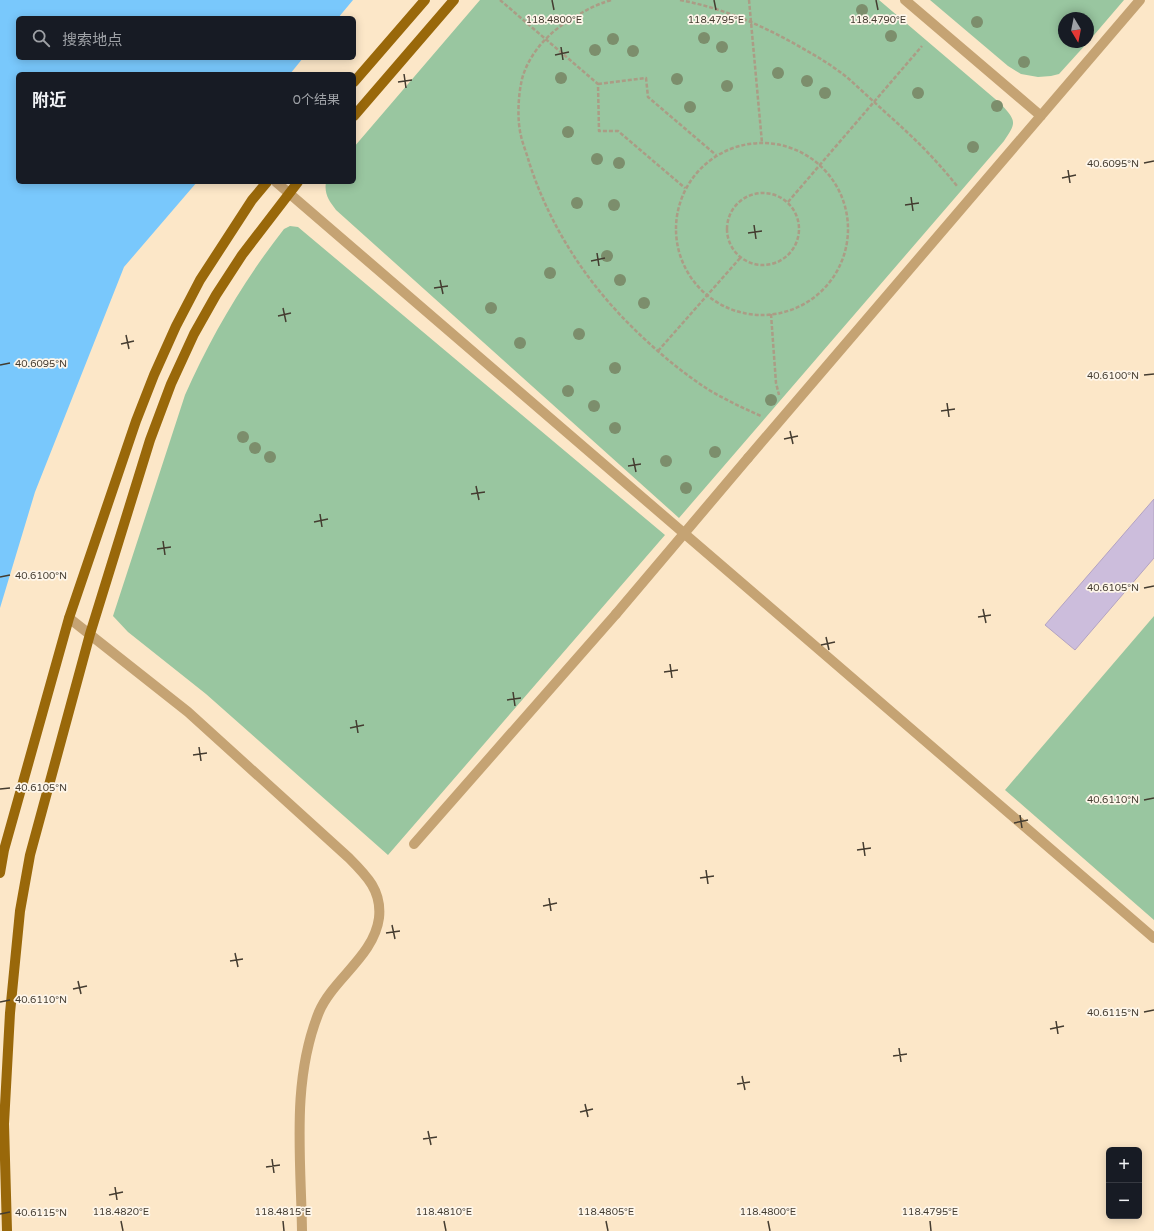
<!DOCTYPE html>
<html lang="zh">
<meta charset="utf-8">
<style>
:root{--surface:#171b24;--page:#20242c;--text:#f1f3f6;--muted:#9ea1a6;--line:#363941}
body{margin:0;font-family:"Varela Round","Noto Sans SC",sans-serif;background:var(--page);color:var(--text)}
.controls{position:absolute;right:12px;bottom:12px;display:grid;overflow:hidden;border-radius:6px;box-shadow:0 2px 10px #0003}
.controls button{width:36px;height:36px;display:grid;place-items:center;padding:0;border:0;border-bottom:1px solid var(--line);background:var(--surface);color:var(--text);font:20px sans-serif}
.compass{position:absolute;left:1058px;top:12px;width:36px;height:36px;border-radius:50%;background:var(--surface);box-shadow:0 2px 10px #0003;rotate:170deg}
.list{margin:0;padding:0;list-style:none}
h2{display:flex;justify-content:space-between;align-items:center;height:52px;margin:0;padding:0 16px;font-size:17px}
h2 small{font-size:13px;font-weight:400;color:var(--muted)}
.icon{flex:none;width:22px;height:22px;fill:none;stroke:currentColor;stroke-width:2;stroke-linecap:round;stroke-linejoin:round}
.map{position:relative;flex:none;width:1154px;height:1231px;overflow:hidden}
.search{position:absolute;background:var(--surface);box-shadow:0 2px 10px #0003;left:16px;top:16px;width:340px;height:44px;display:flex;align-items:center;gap:10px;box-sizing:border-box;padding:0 14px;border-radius:6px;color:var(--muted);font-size:15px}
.panel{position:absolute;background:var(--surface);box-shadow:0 2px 10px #0003;left:16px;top:72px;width:340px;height:112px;border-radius:6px}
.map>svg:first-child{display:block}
</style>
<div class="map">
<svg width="1154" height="1231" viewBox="0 0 1154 1231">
<rect width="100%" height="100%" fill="#fce7c8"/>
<path fill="#99c6a0" d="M 480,0 L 879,0 L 1001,104 C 1016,121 1017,122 1004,141 L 679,518 L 336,210 C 329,201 324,194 326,182 L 354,182 L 354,147 Z
M 930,0 L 1124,0 L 1088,42 L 1088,18 L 1064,18 L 1064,42 L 1088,42 L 1059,74 L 1051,76 L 1038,77 L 1021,74 L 1008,66 Z
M 290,226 L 298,227 L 665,535 L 388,855 L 206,694 L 128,632 L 113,616 L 185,395 C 211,336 244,280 284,229 Z
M 1154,616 L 1154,920 L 1005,790 Z"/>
<path fill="#79c8fc" d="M 0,0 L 353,0 L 338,18 L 18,18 L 18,58 L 303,58 L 290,74 L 18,74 L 18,182 L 197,182 L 124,267 L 35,492 L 0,608 Z"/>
<path fill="#ccbddc" stroke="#b3a3c2" d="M 1154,499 L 1154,558 L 1075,650 L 1045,625 Z"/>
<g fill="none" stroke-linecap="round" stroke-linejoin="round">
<path stroke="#ab9c85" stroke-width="2.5" stroke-dasharray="4 2" stroke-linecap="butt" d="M 500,0 L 598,84 L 599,131 L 618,131 L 685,188
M 611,0 C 595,5 586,10 573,18 C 550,31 529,53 522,79 C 518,96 517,120 521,136 C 523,145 527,154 529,162 C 549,224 584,279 630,325 C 654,349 681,372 709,390 C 726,400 743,408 761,416
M 680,0 C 727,9 768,28 809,52 C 823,60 837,69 849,79 C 861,90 873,101 885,112 C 912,136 934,157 957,186
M 749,0 L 762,143
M 598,84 L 646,78 L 648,97 L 716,155
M676 229a86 86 0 1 1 172 0a86 86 0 1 1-172 0Z
M727 229a36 36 0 1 1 72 0a36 36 0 1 1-72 0Z
M 788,202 L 922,46
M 771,314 L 776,383 L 779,395
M 658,351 L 741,257"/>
<path stroke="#c5a373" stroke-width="10" d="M 905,0 L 1041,116
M 276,182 L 1154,938
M 748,458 L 1140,0
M 69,618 L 188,712 L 349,858 C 367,876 382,891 379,918 C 374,956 333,979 319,1012 C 291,1081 301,1158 302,1231
M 414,844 L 616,614"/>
<path stroke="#99680a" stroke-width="10" d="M 354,82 L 425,0
M 354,116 L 454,0
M 0,873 L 4,850 L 69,618 L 136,421 L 154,375 L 176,326 L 200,280 L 252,200 L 267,182
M 7,1231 L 4,1124 L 10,1013 L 20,911 L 30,855 L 90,634 L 150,440 L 171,384 L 194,334 L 216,295 L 242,255 L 298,182"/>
<path stroke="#c5a373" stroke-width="10" d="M 616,614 L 748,458"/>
</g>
<g fill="#7c8e6c">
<circle cx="862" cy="10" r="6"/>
<circle cx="977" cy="22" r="6"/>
<circle cx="891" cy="36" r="6"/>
<circle cx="704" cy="38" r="6"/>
<circle cx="613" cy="39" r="6"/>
<circle cx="722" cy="47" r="6"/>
<circle cx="595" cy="50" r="6"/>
<circle cx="633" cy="51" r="6"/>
<circle cx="1024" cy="62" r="6"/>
<circle cx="778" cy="73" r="6"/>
<circle cx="561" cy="78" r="6"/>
<circle cx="677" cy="79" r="6"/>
<circle cx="807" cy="81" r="6"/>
<circle cx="727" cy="86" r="6"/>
<circle cx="825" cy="93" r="6"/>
<circle cx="918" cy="93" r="6"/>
<circle cx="997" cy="106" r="6"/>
<circle cx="690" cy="107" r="6"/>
<circle cx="568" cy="132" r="6"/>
<circle cx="973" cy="147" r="6"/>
<circle cx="597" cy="159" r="6"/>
<circle cx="619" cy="163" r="6"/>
<circle cx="577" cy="203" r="6"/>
<circle cx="614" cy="205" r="6"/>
<circle cx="607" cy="256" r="6"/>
<circle cx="550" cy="273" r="6"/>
<circle cx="620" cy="280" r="6"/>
<circle cx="644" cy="303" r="6"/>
<circle cx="491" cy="308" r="6"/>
<circle cx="579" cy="334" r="6"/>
<circle cx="520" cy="343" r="6"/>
<circle cx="615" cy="368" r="6"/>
<circle cx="568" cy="391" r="6"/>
<circle cx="771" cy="400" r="6"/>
<circle cx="594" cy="406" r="6"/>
<circle cx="615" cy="428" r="6"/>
<circle cx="243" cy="437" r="6"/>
<circle cx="255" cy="448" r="6"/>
<circle cx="715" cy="452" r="6"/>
<circle cx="270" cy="457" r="6"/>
<circle cx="666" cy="461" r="6"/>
<circle cx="686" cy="488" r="6"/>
</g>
<path fill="none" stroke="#443c30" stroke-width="1.5" d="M 552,0 L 554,10M 714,0 L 716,10M 876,0 L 878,10M 561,47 L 563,60M 555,55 L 569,52M 404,74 L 406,88M 398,82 L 412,80M 1144,163 L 1154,161M 1068,170 L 1070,183M 1062,178 L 1076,175M 911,197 L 913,211M 905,205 L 919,203M 754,225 L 756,239M 748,233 L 762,231M 597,253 L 599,266M 591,261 L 605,258M 440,280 L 443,294M 434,288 L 448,286M 283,308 L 286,322M 278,316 L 291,313M 126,335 L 129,349M 121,344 L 134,341M 0,365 L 10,363M 1144,375 L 1154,374M 947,403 L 949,417M 941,411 L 955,409M 790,431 L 793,444M 784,439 L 798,436M 633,458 L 636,472M 628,466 L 641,464M 476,486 L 479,500M 471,494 L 485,492M 320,514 L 322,527M 314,522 L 328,519M 163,541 L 165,555M 157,549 L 171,547M 0,577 L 10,575M 1144,588 L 1154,586M 983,609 L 986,623M 978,617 L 991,615M 826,637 L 829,650M 821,645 L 835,642M 670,664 L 672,678M 664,672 L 678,670M 513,692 L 515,706M 507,700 L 521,698M 356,720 L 358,733M 350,728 L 364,725M 199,747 L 201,761M 193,755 L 207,753M 0,789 L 10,788M 1144,800 L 1154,798M 1020,815 L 1022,828M 1014,823 L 1028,820M 863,842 L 865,856M 857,850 L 871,848M 706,870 L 708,884M 700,878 L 714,876M 549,898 L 551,911M 543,906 L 557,903M 392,925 L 395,939M 386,933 L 400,931M 235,953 L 238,967M 230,961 L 243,959M 78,981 L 81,994M 73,989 L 87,986M 0,1002 L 10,1000M 1144,1012 L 1154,1010M 1056,1021 L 1058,1034M 1050,1029 L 1064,1026M 899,1048 L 901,1062M 893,1056 L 907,1054M 742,1076 L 745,1090M 737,1084 L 750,1082M 585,1104 L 588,1117M 580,1112 L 593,1109M 428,1131 L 431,1145M 423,1139 L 437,1137M 272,1159 L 274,1173M 266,1167 L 280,1165M 115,1187 L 117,1200M 109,1195 L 123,1192M 0,1214 L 10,1212M 121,1221 L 123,1231M 283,1221 L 284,1231M 444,1221 L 446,1231M 606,1221 L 608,1231M 768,1221 L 770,1231M 930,1221 L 931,1231"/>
<g font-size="10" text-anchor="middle" fill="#443c30" stroke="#fef6ea" stroke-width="3.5" stroke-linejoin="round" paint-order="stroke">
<text x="554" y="23">118.4800°E</text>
<text x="716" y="23">118.4795°E</text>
<text x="878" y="23">118.4790°E</text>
<text x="1113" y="167">40.6095°N</text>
<text x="41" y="367">40.6095°N</text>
<text x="1113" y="379">40.6100°N</text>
<text x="41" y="579">40.6100°N</text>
<text x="1113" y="591">40.6105°N</text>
<text x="41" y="791">40.6105°N</text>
<text x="1113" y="803">40.6110°N</text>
<text x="41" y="1003">40.6110°N</text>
<text x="1113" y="1016">40.6115°N</text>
<text x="121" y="1215">118.4820°E</text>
<text x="283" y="1215">118.4815°E</text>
<text x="444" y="1215">118.4810°E</text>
<text x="606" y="1215">118.4805°E</text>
<text x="768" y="1215">118.4800°E</text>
<text x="930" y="1215">118.4795°E</text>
<text x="41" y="1216">40.6115°N</text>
</g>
</svg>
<div class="controls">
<button>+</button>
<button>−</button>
</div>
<svg class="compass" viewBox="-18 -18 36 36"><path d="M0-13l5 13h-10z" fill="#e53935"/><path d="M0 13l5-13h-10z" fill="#9ea1a6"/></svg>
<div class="search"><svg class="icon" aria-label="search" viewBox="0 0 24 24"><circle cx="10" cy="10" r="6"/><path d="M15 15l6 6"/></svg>搜索地点</div>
<section class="panel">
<h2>附近<small>0个结果</small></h2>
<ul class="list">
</ul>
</section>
</div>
